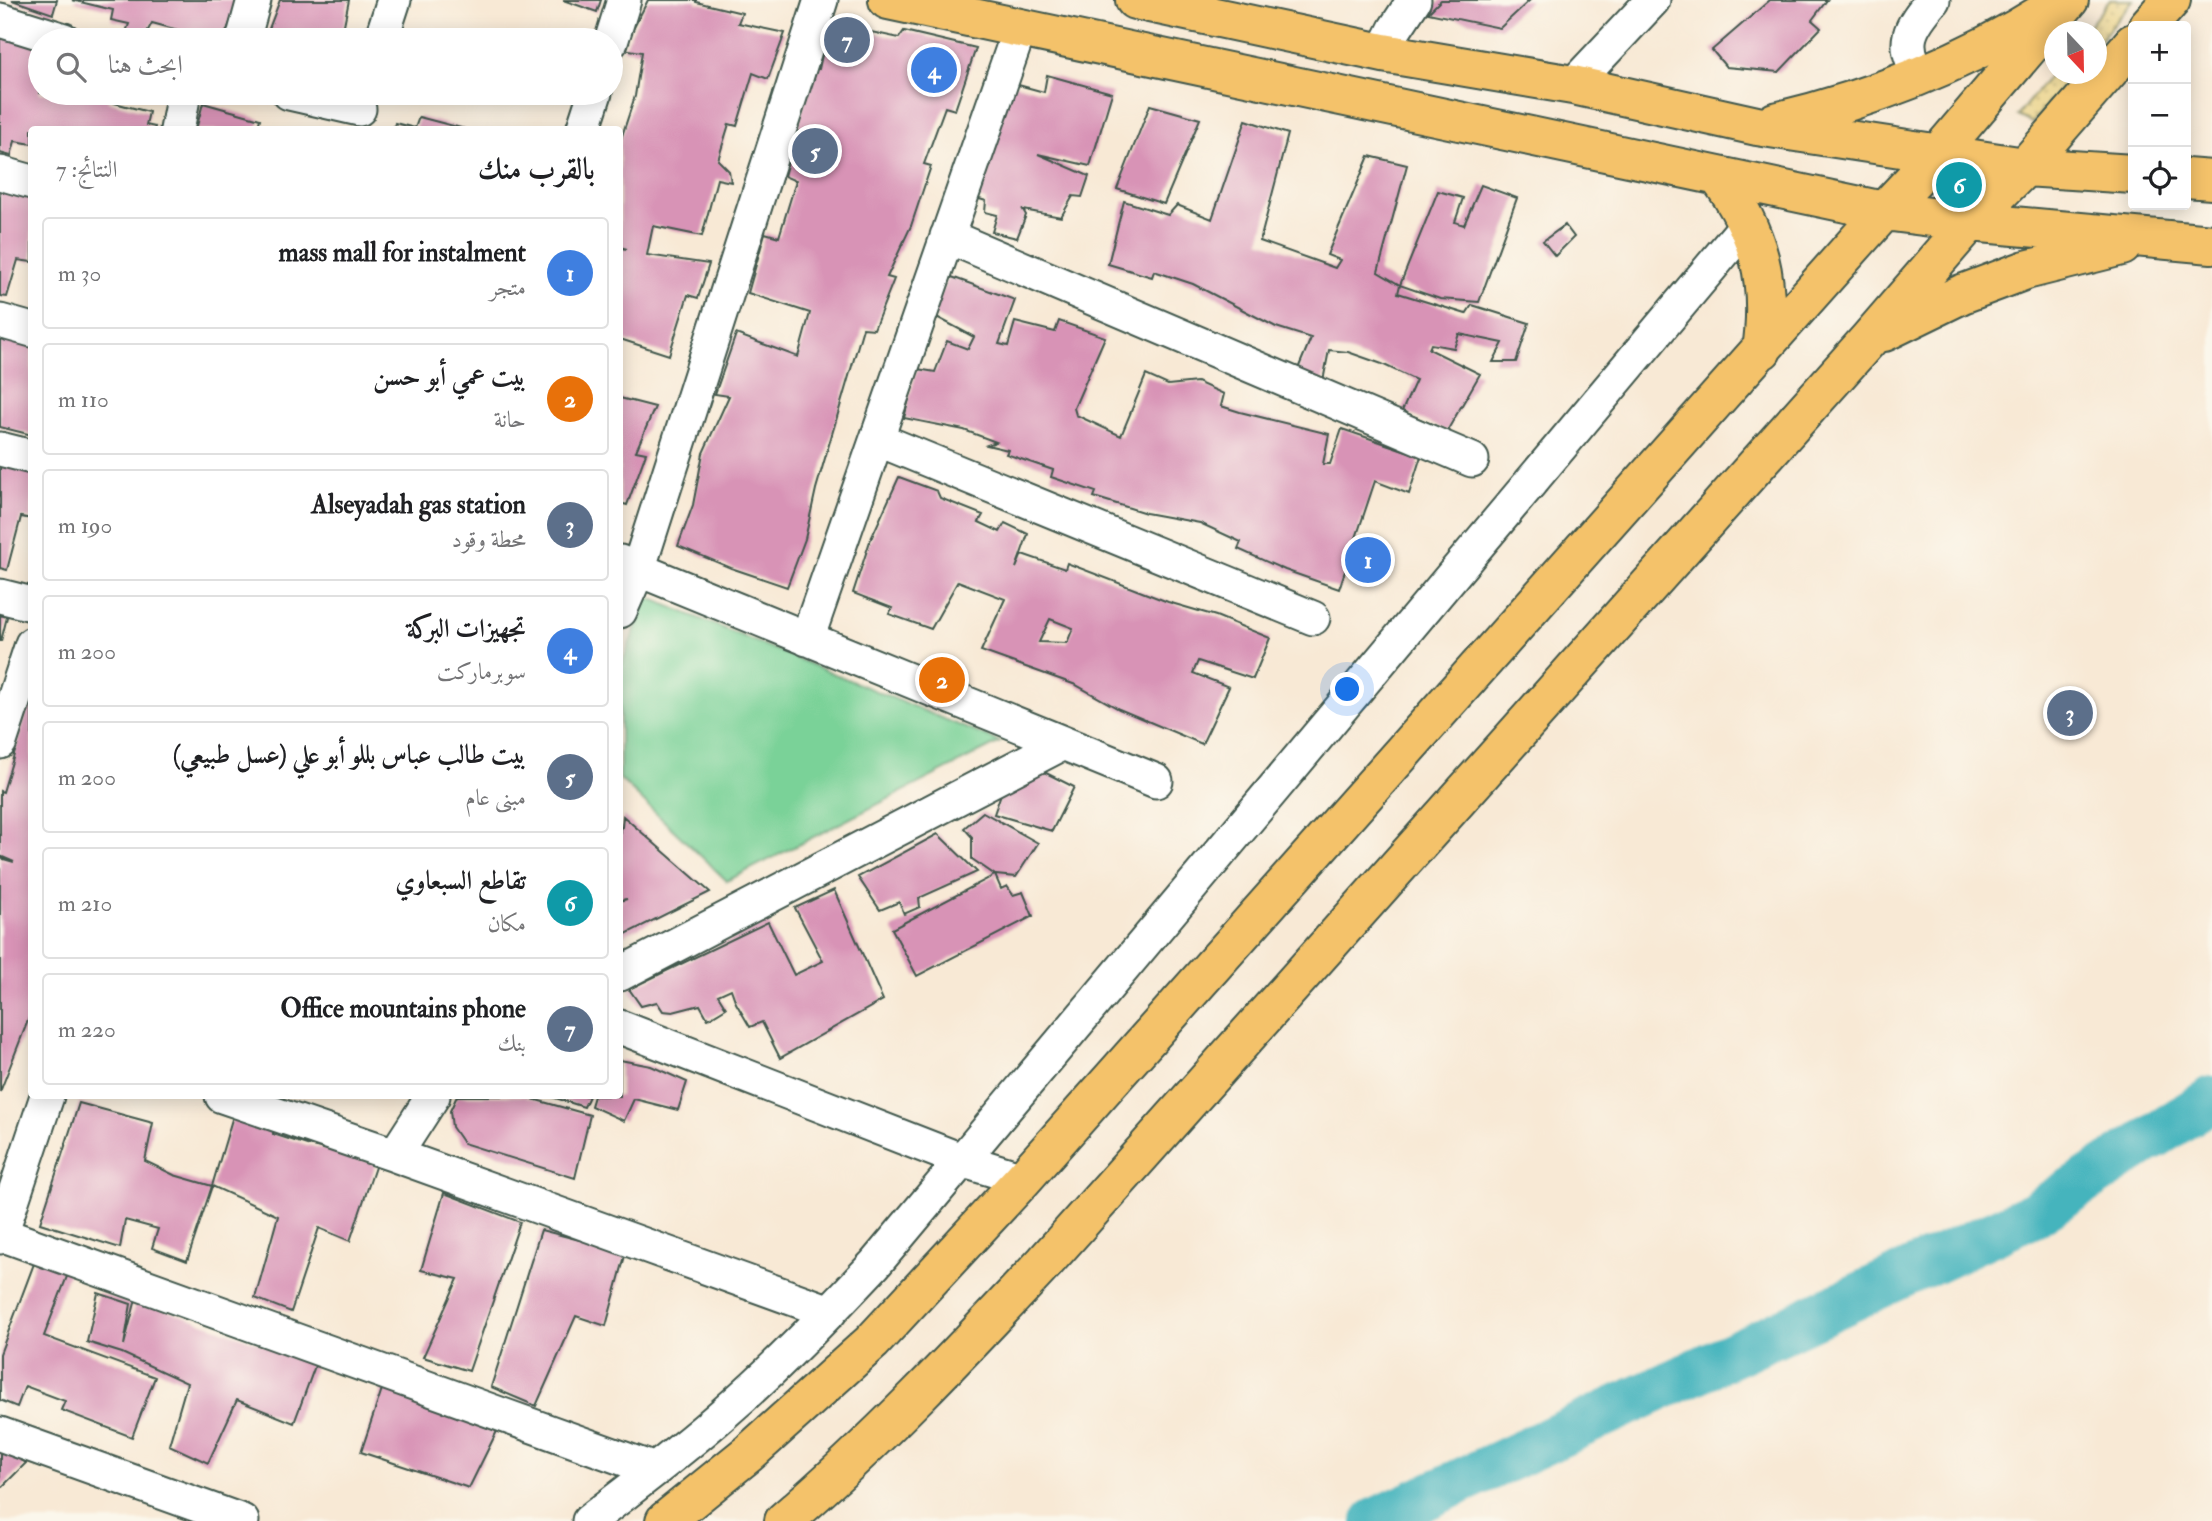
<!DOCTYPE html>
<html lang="ar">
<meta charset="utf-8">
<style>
:root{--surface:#fff;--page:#f2f2f2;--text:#202124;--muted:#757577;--line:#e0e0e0;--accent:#111827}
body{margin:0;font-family:"IM FELL Double Pica",Amiri,serif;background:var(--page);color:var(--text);direction:rtl}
.controls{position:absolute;right:21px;top:21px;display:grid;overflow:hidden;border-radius:7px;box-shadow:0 4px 18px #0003}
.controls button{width:63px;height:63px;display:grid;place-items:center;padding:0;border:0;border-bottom:2px solid var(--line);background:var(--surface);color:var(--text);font:35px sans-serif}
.compass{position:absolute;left:2044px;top:21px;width:63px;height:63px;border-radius:50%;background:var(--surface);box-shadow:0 4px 18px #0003;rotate:158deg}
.you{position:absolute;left:1348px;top:690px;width:24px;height:24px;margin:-18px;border:5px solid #fff;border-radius:50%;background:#1a73e8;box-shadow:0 0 0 10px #1a73e833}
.badge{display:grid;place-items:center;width:46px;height:46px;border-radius:50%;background:var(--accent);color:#fff;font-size:23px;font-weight:700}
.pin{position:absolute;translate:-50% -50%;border:4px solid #fff;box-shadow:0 2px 7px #0006}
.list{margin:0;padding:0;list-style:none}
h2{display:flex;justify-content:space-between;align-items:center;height:91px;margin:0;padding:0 28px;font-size:30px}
h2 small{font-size:23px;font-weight:400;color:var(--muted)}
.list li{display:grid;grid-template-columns:46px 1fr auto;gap:21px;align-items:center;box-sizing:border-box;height:112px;margin:0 14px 14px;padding:0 14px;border:2px solid var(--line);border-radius:7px}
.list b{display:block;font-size:26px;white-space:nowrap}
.list p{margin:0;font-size:23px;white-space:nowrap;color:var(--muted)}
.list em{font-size:23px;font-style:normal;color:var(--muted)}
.icon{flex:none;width:38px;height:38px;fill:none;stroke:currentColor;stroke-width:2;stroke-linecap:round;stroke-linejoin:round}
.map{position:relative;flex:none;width:2212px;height:1521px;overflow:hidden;direction:ltr}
.search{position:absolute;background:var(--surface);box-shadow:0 4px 18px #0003;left:28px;top:28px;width:595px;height:77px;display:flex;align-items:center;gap:18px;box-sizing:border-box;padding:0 24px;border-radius:38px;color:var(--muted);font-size:26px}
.panel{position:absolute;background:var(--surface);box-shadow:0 4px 18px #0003;left:28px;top:126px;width:595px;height:973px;border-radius:7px;direction:rtl}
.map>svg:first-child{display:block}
</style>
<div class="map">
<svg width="2212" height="1521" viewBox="0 0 2212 1521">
<defs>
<pattern id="sand-dots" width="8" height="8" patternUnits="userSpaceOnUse" patternTransform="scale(1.75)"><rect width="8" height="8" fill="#eeda9e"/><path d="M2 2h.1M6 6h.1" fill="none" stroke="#ccbc89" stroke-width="1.8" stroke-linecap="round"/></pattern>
</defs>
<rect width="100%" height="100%" fill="#fbf7ec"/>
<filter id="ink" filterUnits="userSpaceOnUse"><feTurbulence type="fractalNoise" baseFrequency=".0143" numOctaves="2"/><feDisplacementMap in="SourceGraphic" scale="14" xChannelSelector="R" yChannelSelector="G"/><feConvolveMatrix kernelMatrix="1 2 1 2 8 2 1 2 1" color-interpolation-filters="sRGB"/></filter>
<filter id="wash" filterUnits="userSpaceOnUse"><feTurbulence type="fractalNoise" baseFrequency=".00686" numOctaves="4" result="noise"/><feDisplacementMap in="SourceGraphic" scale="28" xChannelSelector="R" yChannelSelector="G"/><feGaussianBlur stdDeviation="1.57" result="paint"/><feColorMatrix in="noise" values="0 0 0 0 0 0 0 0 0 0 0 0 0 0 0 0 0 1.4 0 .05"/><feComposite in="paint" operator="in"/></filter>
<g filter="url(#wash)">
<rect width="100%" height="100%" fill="#f8e9d5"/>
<path fill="url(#sand-dots)" stroke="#868c69" stroke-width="2" d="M 2110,0 L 2133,0 L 2097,44 L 2096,32 L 2085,31 Z
M 2054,70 L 2054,74 L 2073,74 L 2032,123 L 2017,116 Z"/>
<path fill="#7ad298" stroke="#4c8866" stroke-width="2" d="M 647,597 L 1000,742 L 727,881 L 620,779 L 620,669 Z"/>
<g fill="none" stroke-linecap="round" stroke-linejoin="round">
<path stroke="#44b4bd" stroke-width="46" d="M 1375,1521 L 2036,1213 L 2212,1099"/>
</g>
<g id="blocks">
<path fill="#d893b6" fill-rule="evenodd" d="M 12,0 L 57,0 L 53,14 Z
M 72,0 L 239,0 L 223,40 L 215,40 L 152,23 L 146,34 L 126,32 L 129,24 L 111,20 L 113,10 Z
M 280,0 L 349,0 L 341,40 L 302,40 L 267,34 Z
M 563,0 L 601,0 L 597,12 Z
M 648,0 L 696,0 L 696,2 L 742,13 L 738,23 L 785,33 L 768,79 L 753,73 L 737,126 L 729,124 L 718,160 L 729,171 L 731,182 L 717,179 L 702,236 L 653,226 L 647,255 L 709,264 L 698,298 L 688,295 L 669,355 L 620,339 L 620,248 L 627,249 L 620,247 L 620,142 L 635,96 L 642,52 L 623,49 Z
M 1441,0 L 1530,0 L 1500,28 L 1428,13 Z
M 1770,0 L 1827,0 L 1812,20 L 1821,28 L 1779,72 L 1726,67 L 1712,50 Z
M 829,23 L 899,38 L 904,31 L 976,48 L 955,110 L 945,107 L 924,164 L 931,166 L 911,226 L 887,277 L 894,279 L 874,329 L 863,328 L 816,489 L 805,539 L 787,587 L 731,568 L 678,546 L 693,505 L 703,453 L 729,396 L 715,394 L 736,334 L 798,357 L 810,313 L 748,293 L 765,233 L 779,237 L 796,181 L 784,176 L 814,68 L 819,69 Z
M 0,25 L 40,38 L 37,53 L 40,53 L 40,93 L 110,93 L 107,101 L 149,112 L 146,125 L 155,127 L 154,130 L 32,130 L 32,144 L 15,141 L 11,156 L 0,153 Z
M 1047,75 L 1112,93 L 1090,166 L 1038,154 L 1089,176 L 1082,197 L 1073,196 L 1061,217 L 1023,210 L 1026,215 L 1017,238 L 992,232 L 997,215 L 985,212 L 986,201 L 973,197 L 1011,83 L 1044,92 Z
M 203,103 L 260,119 L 257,130 L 196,130 Z
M 1150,105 L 1200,119 L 1164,204 L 1117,189 Z
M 419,117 L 465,129 L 465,130 L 393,130 L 395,123 L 415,128 Z
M 1246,120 L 1288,134 L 1260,241 L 1335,268 L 1340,260 L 1327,255 L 1369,156 L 1407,165 L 1378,272 L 1400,285 L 1438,191 L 1463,198 L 1455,222 L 1464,225 L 1481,185 L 1517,198 L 1479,302 L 1440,299 L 1400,285 L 1398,293 L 1466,314 L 1472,305 L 1529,323 L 1516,362 L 1493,362 L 1503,343 L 1459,334 L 1454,348 L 1431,344 L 1429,349 L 1480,374 L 1447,431 L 1402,411 L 1416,380 L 1382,364 L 1348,352 L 1329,350 L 1323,381 L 1295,376 L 1311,338 L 1276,327 L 1193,284 L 1154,271 L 1152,277 L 1108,264 L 1124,201 L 1168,215 L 1177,205 L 1212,219 Z
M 0,179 L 32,189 L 32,262 L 18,260 L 7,297 L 0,296 Z
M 1565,225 L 1574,237 L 1555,256 L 1543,241 Z
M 949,276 L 1015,300 L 999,344 L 1008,346 L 1015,322 L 1055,332 L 1059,321 L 1105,337 L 1074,408 L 1076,415 L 1121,436 L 1146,375 L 1168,385 L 1197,382 L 1224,394 L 1221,406 L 1240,412 L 1329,434 L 1323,464 L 1330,464 L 1342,429 L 1421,456 L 1409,494 L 1375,481 L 1339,589 L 1285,570 L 1238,549 L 1241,542 L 1200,523 L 1146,513 L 1094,497 L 1096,492 L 1051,477 L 1053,470 L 1006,454 L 1008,450 L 987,445 L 996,442 L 964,430 L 904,418 L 917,369 L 935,372 L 947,341 L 968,349 L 974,337 L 931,314 Z
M 0,333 L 32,341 L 32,435 L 0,427 Z
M 620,398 L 655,407 L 636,451 L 646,453 L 627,505 L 620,503 Z
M 0,456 L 32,463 L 32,519 L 21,517 L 7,570 L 0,568 Z
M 899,477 L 937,491 L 940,498 L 983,515 L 979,522 L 1000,532 L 1005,523 L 1028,534 L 1016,568 L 1022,554 L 1065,569 L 1067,563 L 1168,602 L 1216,616 L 1270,638 L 1253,679 L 1198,661 L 1193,673 L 1229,687 L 1202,744 L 1119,709 L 1076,685 L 981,651 L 1005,599 L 958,581 L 931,629 L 889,614 L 892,608 L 853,593 L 870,541 ZM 1050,619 L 1073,628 L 1067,643 L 1039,642 Z
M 0,615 L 7,617 L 1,641 L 0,641 Z
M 32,694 L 32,1010 L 0,1092 L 0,858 L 14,862 L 0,856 L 0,791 L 3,792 Z
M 1042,771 L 1074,787 L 1052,831 L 994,814 L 1002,791 Z
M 983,812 L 1038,843 L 1016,877 L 995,875 L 1001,889 L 1007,886 L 1013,895 L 1023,892 L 1033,916 L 917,976 L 892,929 L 995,875 L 972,859 L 972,837 L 964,828 Z
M 623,816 L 710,892 L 620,937 L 620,901 L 627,899 L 620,900 L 620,828 L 622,827 Z
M 938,834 L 977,872 L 919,898 L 920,907 L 904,914 L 899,902 L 880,910 L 858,877 Z
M 834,890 L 883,1000 L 780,1058 L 762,1022 L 750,1027 L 736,1003 L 731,989 L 718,995 L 726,1008 L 708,1019 L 700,1005 L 673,1012 L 663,1011 L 657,1002 L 641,1006 L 629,989 L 768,922 L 794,975 L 823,961 L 795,908 Z
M 620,1060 L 651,1066 L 687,1082 L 678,1110 L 634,1099 L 624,1121 L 591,1106 L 594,1096 L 620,1096 Z
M 457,1096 L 522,1096 L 590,1115 L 575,1178 L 463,1143 L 452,1127 L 450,1111 Z
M 549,1096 L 589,1096 L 584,1107 Z
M 79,1103 L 153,1123 L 145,1161 L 174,1175 L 212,1186 L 187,1261 L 152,1248 L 158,1229 L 125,1220 L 120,1248 L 40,1223 Z
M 233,1116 L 273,1125 L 273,1134 L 307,1145 L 343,1153 L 376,1164 L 350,1241 L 319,1228 L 291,1312 L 255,1298 L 278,1216 L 212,1186 Z
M 444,1193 L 520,1222 L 469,1371 L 423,1357 L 458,1279 L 421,1270 Z
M 541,1230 L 626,1252 L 606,1326 L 576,1316 L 536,1406 L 491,1387 Z
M 38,1253 L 71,1266 L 44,1336 L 155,1377 L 132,1437 L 61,1410 L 65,1401 L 25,1386 L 17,1407 L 0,1400 L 0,1354 Z
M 98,1293 L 131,1304 L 124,1345 L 136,1299 L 316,1363 L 294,1423 L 237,1400 L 208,1463 L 169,1445 L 187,1383 L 122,1353 L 87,1342 Z
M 383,1386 L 499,1427 L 469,1488 L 361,1452 Z
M 0,1447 L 26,1463 L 0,1489 Z"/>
</g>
</g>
<g filter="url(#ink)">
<use href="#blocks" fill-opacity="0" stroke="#40574c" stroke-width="2"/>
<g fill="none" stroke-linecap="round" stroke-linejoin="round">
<g stroke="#40574c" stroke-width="37">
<path id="minor" d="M 0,20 L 64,40
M 243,40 L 254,0
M 381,40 L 394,0
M 611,42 L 624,0
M 1383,53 L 1395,29 L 1414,0
M 1922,76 C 1898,45 1910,26 1933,0
M 1573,85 L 1653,0
M 289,93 L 359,109
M 177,130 L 184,93
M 583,130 L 595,93
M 0,173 L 32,182
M 947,236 L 1472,460
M 0,321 L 32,330
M 877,439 L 1313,618
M 0,449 L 32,457
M 620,562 L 1156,781
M 0,596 L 32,604
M 620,611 L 638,570 L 821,0
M 807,639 L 1020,28
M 0,742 L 32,644
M 620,974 L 1063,743
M 620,1027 L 961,1160 L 1023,1179
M 222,1096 L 395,1155 L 433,1096
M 395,1155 L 830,1312
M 1,1234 L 655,1470
M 0,1237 L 47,1096
M 0,1434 L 242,1521
M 589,1521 C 634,1486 680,1452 723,1414 C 777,1367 826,1316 875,1264 L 1748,223"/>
</g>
<g stroke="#40574c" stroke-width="42">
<path id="major" d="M 888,0 L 1884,211 L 1970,222 L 2212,244
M 1135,0 L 1383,53 L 1573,85 L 1757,126 L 2025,167 L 2133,174
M 2148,26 L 2171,0
M 1775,122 C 1871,99 1964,63 2048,10
M 1719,177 C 1759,232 1772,282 1762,350
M 2186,178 L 2212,180
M 1884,332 L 1962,294 L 2026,270 L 2122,246
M 665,1521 L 749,1453 L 872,1342 L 1023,1179 L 1884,211 L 1938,154 L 2069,0
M 784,1521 C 877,1441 961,1352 1045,1262 L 1869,339 L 1970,222 L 2025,167 L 2133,43"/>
</g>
<use href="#minor" stroke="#fff" stroke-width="33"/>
<use href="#major" stroke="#f4c26a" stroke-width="38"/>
</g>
</g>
</svg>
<div class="controls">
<button>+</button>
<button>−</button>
<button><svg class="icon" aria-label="locate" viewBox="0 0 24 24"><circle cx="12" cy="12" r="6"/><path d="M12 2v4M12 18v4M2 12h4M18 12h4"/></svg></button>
</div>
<svg class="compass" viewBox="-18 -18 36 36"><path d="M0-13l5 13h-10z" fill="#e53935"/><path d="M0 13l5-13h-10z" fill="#757577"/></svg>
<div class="you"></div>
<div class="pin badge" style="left:1368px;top:560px;background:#3f7fe0">1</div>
<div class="pin badge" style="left:942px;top:680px;background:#e8710a">2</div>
<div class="pin badge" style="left:2070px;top:713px;background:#5c6f8a">3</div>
<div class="pin badge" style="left:934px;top:70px;background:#3f7fe0">4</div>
<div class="pin badge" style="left:815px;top:151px;background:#5c6f8a">5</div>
<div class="pin badge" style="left:1959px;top:185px;background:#0f9aa8">6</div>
<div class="pin badge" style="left:847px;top:40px;background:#5c6f8a">7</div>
<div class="search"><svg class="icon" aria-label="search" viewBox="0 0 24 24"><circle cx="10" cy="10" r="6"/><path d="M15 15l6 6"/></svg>ابحث هنا</div>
<section class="panel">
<h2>بالقرب منك<small>النتائج: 7</small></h2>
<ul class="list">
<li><span class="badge" style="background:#3f7fe0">1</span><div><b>mass mall for instalment</b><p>متجر</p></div><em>30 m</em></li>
<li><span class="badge" style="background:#e8710a">2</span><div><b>بيت عمي أبو حسن</b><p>حانة</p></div><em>110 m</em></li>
<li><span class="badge" style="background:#5c6f8a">3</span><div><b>Alseyadah gas station</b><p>محطة وقود</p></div><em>190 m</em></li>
<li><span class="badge" style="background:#3f7fe0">4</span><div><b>تجهيزات البركة</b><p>سوبرماركت</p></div><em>200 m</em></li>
<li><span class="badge" style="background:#5c6f8a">5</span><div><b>بيت طالب عباس بللو أبو علي (عسل طبيعي)</b><p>مبنى عام</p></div><em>200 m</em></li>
<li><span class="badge" style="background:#0f9aa8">6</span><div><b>تقاطع السبعاوي</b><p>مكان</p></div><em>210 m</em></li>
<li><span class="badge" style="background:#5c6f8a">7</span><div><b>Office mountains phone</b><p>بنك</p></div><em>220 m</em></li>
</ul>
</section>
</div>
